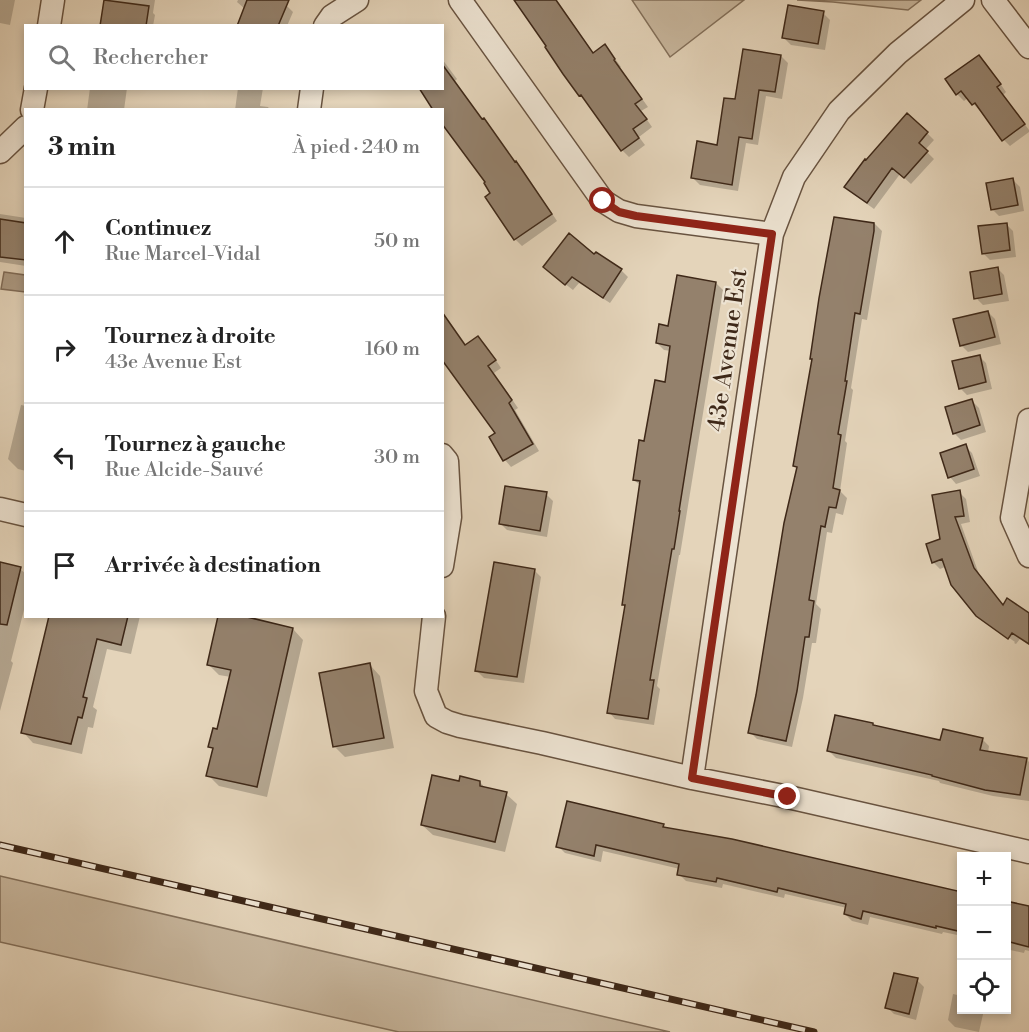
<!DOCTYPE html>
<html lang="fr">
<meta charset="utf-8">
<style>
:root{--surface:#fff;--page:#f6f6f6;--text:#222;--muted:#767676;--line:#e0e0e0}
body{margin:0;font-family:"Libre Bodoni",serif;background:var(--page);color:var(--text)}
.controls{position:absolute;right:18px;bottom:18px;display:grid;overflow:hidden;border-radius:0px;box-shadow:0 3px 9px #0003}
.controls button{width:54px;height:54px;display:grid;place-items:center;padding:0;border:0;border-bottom:2px solid var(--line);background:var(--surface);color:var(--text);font:30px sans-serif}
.stop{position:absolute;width:18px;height:18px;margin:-14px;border:4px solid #8f2418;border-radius:50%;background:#fff}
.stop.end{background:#8f2418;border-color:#fff;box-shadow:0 2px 6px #0008}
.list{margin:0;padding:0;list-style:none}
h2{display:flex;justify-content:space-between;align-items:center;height:78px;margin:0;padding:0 24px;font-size:26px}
h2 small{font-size:20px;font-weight:400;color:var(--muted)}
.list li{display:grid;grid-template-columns:39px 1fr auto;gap:18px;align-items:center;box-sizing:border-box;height:108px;padding:0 24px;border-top:2px solid var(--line)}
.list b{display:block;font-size:22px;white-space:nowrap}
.list p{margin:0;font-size:20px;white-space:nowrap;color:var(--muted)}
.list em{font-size:20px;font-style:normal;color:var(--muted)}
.icon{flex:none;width:33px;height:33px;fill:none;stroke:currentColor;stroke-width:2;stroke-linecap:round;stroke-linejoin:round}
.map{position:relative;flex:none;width:1029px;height:1032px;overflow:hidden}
.search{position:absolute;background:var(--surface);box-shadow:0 3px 9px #0003;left:24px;top:24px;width:420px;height:66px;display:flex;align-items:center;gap:15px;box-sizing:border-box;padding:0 21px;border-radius:0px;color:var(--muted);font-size:22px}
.panel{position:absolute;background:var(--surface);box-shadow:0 3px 9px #0003;left:24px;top:108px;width:420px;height:510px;border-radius:0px}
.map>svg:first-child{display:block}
</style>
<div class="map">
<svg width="1029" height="1032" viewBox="0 0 1029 1032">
<rect width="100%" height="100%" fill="#e4d4ba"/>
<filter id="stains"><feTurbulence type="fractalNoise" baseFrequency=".00333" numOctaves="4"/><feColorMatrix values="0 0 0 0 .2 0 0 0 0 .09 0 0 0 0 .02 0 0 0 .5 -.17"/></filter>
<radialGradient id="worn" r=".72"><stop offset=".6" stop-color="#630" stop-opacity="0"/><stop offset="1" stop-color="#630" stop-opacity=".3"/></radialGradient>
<path fill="#c8b79e" stroke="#83705b" stroke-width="1.5" d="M 632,0 L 744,0 L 670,57 Z
M 797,0 L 921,0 L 908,10 L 833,2 Z
M 0,876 L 670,1032 L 399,1032 L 0,942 Z"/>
<path fill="#ac9a83" stroke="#806c58" stroke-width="1.5" d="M 4,272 L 25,275 L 25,292 L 1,289 Z"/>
<path fill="#0003" d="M 0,0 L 15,0 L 10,25 L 0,23 Z
M 106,0 L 155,0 L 153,13 L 155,15 L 153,26 L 102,26 Z
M 238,0 L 274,0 L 286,5 L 293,12 L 287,26 L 238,26 L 245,9 L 237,2 Z
M 515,0 L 557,0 L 594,54 L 604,46 L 611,53 L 621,67 L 620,68 L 648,107 L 641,111 L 652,127 L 639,137 L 645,145 L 629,157 L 622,150 L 587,102 L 581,96 L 588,91 L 548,47 Z
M 823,13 L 830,20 L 825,50 L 791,45 L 784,38 Z
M 781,56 L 788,63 L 782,99 L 766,96 L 758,145 L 746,143 L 738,191 L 700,185 L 693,178 L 718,146 L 736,101 Z
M 979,57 L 986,63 L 1006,92 L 1003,95 L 1029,130 L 1029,132 L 1010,146 L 1004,140 L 982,110 L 980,111 L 968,98 L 964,101 L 957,94 Z
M 442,59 L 457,79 L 455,81 L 483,120 L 490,127 L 517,164 L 523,170 L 557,221 L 522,246 L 515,239 L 442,88 Z
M 90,88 L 127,88 L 124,110 L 87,110 Z
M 238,88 L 263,88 L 260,106 L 268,107 L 270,110 L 235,110 Z
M 927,133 L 934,140 L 925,150 L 934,159 L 911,184 L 900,174 L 874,209 L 853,194 L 846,187 Z
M 1013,180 L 1020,187 L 1024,211 L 999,216 L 992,209 Z
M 0,214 L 26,218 L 26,266 L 0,262 Z
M 835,218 L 875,224 L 882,231 L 867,320 L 862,319 L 851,388 L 853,390 L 845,441 L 847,443 L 840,491 L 847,498 L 843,515 L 836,513 L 832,533 L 827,532 L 816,604 L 821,609 L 816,643 L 812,643 L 803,698 L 792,747 L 757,739 L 750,732 L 798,469 L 795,465 Z
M 1006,224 L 1013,231 L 1016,257 L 990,260 L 983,253 Z
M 595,256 L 621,270 L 628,277 L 610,303 L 579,283 L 573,290 L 551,273 Z
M 997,268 L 1004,275 L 1009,301 L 983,305 L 976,298 Z
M 716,283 L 723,290 L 680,555 L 679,555 L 657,686 L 660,689 L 654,725 L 615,719 L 609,712 L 626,607 L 623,604 L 641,486 L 634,480 L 666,383 L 671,351 L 664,350 L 657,343 L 670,327 Z
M 442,311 L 467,346 L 478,337 L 485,344 L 501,368 L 494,373 L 518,408 L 515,410 L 539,451 L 511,467 L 505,460 L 491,438 L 497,434 L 442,357 Z
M 988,312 L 995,319 L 1001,344 L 968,352 L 961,345 Z
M 979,356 L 986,363 L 992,389 L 967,395 L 960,388 Z
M 972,401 L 979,408 L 986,432 L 961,440 L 954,433 Z
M 21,405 L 26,406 L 26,471 L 18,469 L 8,459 Z
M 965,446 L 972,453 L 980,476 L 956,484 L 950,477 Z
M 959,492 L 966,499 L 970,522 L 961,524 L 980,577 L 1003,606 L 1029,615 L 1029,645 L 1020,639 L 1016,644 L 1014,643 L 1015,642 L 978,616 L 945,567 L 940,569 L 933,562 Z
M 546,494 L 553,501 L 547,537 L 507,530 L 500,523 Z
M 0,564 L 20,569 L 26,574 L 26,602 L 11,661 L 13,663 L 0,711 Z
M 534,570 L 541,577 L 524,683 L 484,678 L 477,671 Z
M 50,616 L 140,616 L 131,654 L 107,649 L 93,707 L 97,710 L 93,728 L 88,727 L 82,754 L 33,743 L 23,732 Z
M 293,629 L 303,640 L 267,797 L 219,786 L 208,775 L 214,750 L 210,746 L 219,731 L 231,677 L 219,675 L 208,664 Z
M 370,665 L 380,676 L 394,748 L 345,757 L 335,747 Z
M 875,727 L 941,741 L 982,739 L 989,746 L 988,753 L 1026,759 L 1029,762 L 1029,801 L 993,796 L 940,783 L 939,781 L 836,758 L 829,751 Z
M 480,782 L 486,789 L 506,794 L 517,804 L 505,852 L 433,835 L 422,825 L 460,783 Z
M 663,825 L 667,829 L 962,893 L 962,936 L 943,932 L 942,934 L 870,917 L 868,925 L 852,921 L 845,914 L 847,908 L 785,894 L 784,898 L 723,884 L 722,888 L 686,881 L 679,874 L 680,869 L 603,851 L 601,862 L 565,853 L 558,846 Z
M 1006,903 L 1029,910 L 1029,951 L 1025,950 L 1024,953 L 1006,949 Z
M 917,980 L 924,987 L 916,1020 L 894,1014 L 887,1007 Z
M 953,994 L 962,996 L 962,1010 L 984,1010 L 979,1032 L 955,1027 L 948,1020 Z"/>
<path fill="#94816c" stroke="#3e2818" stroke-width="1.5" d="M 104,0 L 149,6 L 146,26 L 100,26 Z
M 247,0 L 289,0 L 278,26 L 237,26 Z
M 514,0 L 556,0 L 593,53 L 605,44 L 615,59 L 614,60 L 642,99 L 635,104 L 647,119 L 633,129 L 639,138 L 621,151 L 581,95 L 579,96 L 563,74 L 545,47 L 546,46 Z
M 788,5 L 824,11 L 818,44 L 782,38 Z
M 743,49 L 781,55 L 775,92 L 759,90 L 752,139 L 739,137 L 732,185 L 691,178 L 697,141 L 717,145 L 724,98 L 735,99 Z
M 979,55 L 1001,84 L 997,87 L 1025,124 L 1002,141 L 975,103 L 972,105 L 961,91 L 956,95 L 945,79 Z
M 442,64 L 482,119 L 484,118 L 515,162 L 516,161 L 552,214 L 514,240 L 485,197 L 490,193 L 484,183 L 485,182 L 442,124 L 442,110 L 433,110 L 419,88 L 442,88 Z
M 907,113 L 928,132 L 919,143 L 928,151 L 904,178 L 892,168 L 867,203 L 844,187 L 865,159 L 866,160 Z
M 1013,178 L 1018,205 L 991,210 L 986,183 Z
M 834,217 L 874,223 L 874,231 L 860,314 L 855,313 L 845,381 L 847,381 L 838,434 L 841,435 L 833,488 L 840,490 L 836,508 L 829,507 L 825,527 L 821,526 L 809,600 L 814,601 L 809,637 L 805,637 L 797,691 L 786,741 L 748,733 L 756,695 L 784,523 L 797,467 L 793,466 L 812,359 L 810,359 L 819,298 Z
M 0,219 L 26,223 L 26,260 L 0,257 Z
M 1007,223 L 1010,250 L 982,254 L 978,226 Z
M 569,233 L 594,254 L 596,252 L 622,269 L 603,298 L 572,277 L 565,285 L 543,267 Z
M 998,267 L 1002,294 L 974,299 L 970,272 Z
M 677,275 L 716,282 L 689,448 L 679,511 L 680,511 L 674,549 L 672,549 L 650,680 L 654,680 L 648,719 L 607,713 L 625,605 L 622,605 L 640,481 L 633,480 L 639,440 L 644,441 L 655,380 L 665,382 L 670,346 L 656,343 L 659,324 L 668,326 Z
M 988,311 L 995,337 L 960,346 L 953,319 Z
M 442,312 L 465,345 L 478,336 L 496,360 L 488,366 L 512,400 L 509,403 L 533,444 L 503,461 L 489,437 L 495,433 L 442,360 Z
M 980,355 L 986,382 L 959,389 L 952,361 Z
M 972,399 L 980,425 L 953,434 L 945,407 Z
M 966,444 L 974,469 L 948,478 L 940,453 Z
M 505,486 L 547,492 L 540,531 L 499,524 Z
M 960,490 L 964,516 L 955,517 L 974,568 L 1003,605 L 1007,598 L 1029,613 L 1029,644 L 1012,633 L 1008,639 L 976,616 L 951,585 L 942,559 L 932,563 L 926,544 L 940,539 L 932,495 Z
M 0,562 L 21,567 L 7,625 L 0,624 Z
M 494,562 L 535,569 L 517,677 L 475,671 Z
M 49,616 L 128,616 L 121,645 L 97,639 L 83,697 L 87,698 L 82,718 L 78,717 L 71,744 L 21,733 Z
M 218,616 L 243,616 L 293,628 L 257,787 L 206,776 L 213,748 L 208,747 L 213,728 L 217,729 L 231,670 L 207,665 Z
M 370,663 L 384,738 L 333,747 L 319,673 Z
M 835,715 L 873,723 L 873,725 L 940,740 L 943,729 L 983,738 L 980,750 L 1027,758 L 1020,795 L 985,790 L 932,776 L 932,775 L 827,751 Z
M 432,775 L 459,781 L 460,776 L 480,781 L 480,786 L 507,792 L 495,842 L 421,825 Z
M 567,801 L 664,824 L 663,827 L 732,839 L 962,892 L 962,913 L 958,931 L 936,926 L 936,928 L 863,911 L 861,919 L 844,914 L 846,904 L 778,888 L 777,892 L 717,878 L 716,882 L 677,875 L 679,864 L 596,845 L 594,856 L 556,847 Z
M 1006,901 L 1029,906 L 1029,947 L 1006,941 Z
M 894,973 L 918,978 L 909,1014 L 885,1008 Z"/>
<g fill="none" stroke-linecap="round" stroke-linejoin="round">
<g stroke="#685340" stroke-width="25">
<path id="minor" d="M 460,0 L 603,201 L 619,211 L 636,216 L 772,234
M 993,0 L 1029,47
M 49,26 L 53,0
M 325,26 L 332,16 L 357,0
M 32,110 L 36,88
M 309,110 L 312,88
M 0,152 L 26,127
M 1029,420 L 1012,518 L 1029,556
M 442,455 L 447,461 L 450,517 L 442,566
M 0,509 L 26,515
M 434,616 L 426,691 L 436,716 L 447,722 L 460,726 L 542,743 L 692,778 L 788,797 L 1029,852
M 692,778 L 772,234 L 794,177 L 839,111 L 898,53 L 963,0"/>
</g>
<use href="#minor" stroke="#ede3d2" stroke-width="22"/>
<g stroke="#3e2818" stroke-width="7">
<path id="rail" d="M 0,845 L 814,1032"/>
</g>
<use href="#rail" stroke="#ede3d2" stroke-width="4.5" stroke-dasharray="14" stroke-linecap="butt"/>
</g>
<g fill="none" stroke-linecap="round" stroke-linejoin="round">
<path stroke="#8f2418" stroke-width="8" d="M 603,201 L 619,212 L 636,216 L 772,234 L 692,778 L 788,797"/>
</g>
<g text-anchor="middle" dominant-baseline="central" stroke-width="4.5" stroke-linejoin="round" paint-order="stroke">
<g font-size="24" fill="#3e2818" stroke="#ede3d2">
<text transform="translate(728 350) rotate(-82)">43e Avenue Est</text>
</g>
</g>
<rect width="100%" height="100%" filter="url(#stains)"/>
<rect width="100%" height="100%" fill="url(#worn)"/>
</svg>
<div class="controls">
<button>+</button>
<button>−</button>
<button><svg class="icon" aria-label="locate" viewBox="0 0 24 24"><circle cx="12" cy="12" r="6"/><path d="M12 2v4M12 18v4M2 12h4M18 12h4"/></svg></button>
</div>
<div class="stop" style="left:603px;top:201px"></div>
<div class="stop end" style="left:788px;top:797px"></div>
<div class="search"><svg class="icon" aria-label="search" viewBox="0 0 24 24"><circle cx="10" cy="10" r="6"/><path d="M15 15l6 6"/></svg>Rechercher</div>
<section class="panel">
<h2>3 min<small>À pied · 240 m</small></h2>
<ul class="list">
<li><svg class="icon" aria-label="ahead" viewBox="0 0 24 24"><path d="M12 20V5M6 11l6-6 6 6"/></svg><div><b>Continuez</b><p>Rue Marcel-Vidal</p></div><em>50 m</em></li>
<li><svg class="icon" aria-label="right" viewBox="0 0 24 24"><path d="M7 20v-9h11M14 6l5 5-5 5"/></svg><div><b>Tournez à droite</b><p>43e Avenue Est</p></div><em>160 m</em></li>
<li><svg class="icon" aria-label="left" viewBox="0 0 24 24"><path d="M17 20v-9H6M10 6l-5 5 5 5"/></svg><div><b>Tournez à gauche</b><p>Rue Alcide-Sauvé</p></div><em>30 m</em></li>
<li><svg class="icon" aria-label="arrive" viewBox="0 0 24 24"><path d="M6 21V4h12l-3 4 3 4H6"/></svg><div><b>Arrivée à destination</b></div></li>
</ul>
</section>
</div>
